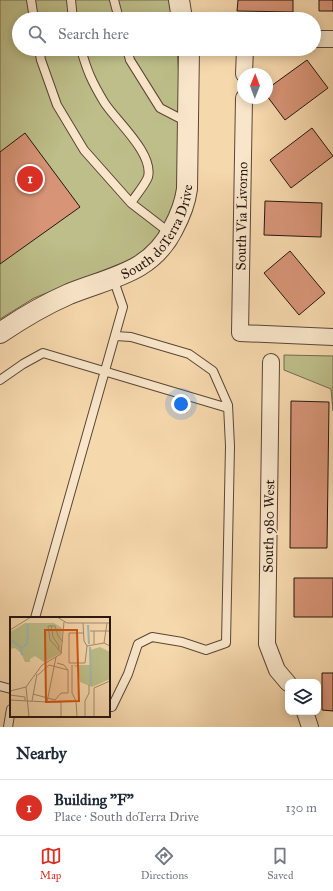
<!DOCTYPE html>
<meta charset="utf-8">
<style>
:root{--surface:#fff;--page:#f2f2f3;--text:#1f2937;--muted:#747a83;--line:#e0e1e3;--accent:#d93025}
body{margin:0;font-family:"IM FELL Great Primer",serif;background:var(--page);color:var(--text)}
.controls{position:absolute;right:12px;bottom:12px;display:grid;overflow:hidden;border-radius:8px;box-shadow:0 2px 10px #0003}
.controls button{width:36px;height:36px;display:grid;place-items:center;padding:0;border:0;border-bottom:1px solid var(--line);background:var(--surface);color:var(--text);font:20px sans-serif}
.compass{position:absolute;left:237px;top:68px;width:36px;height:36px;border-radius:50%;background:var(--surface);box-shadow:0 2px 10px #0003;rotate:1deg}
.you{position:absolute;left:181px;top:404px;width:14px;height:14px;margin:-10px;border:3px solid #fff;border-radius:50%;background:#1a73e8;box-shadow:0 0 0 6px #1a73e833}
.badge{display:grid;place-items:center;width:26px;height:26px;border-radius:50%;background:var(--accent);color:#fff;font-size:13px;font-weight:700}
.pin{position:absolute;translate:-50% -50%;border:2px solid #fff;box-shadow:0 1px 4px #0006}
.list{margin:0;padding:0;list-style:none}
h2{display:flex;justify-content:space-between;align-items:center;height:52px;margin:0;padding:0 16px;font-size:17px}
h2 small{font-size:13px;font-weight:400;color:var(--muted)}
.list li{display:grid;grid-template-columns:26px 1fr auto;gap:12px;align-items:center;box-sizing:border-box;height:56px;padding:0 16px;border-top:1px solid var(--line)}
.list b{display:block;font-size:15px;white-space:nowrap}
.list p{margin:0;font-size:13px;white-space:nowrap;color:var(--muted)}
.list em{font-size:13px;font-style:normal;color:var(--muted)}
.icon{flex:none;width:22px;height:22px;fill:none;stroke:currentColor;stroke-width:2;stroke-linecap:round;stroke-linejoin:round}
.map{position:relative;flex:none;width:333px;height:727px;overflow:hidden}
.search{position:absolute;background:var(--surface);box-shadow:0 2px 10px #0003;left:12px;right:12px;top:12px;height:44px;display:flex;align-items:center;gap:10px;box-sizing:border-box;padding:0 14px;border-radius:22px;color:var(--muted);font-size:15px}
.sheet{height:108px;background:var(--surface)}
nav{display:flex;justify-content:space-around;align-items:center;box-sizing:border-box;height:56px;border-top:1px solid var(--line);background:var(--surface);font-size:11px;color:var(--muted)}
nav a{display:grid;justify-items:center;gap:2px}
nav .on{color:var(--accent)}
.map>svg:first-child{display:block}
</style>
<div class="map">
<svg width="333" height="727" viewBox="0 0 333 727">
<rect width="100%" height="100%" fill="#f6d8ad"/>
<filter id="stains"><feTurbulence type="fractalNoise" baseFrequency=".005" numOctaves="4"/><feColorMatrix values="0 0 0 0 .2 0 0 0 0 .09 0 0 0 0 .02 0 0 0 .5 -.17"/></filter>
<radialGradient id="worn" r=".72"><stop offset=".6" stop-color="#630" stop-opacity="0"/><stop offset="1" stop-color="#630" stop-opacity=".3"/></radialGradient>
<path fill="#bdbe89" stroke="#726a4c" d="M 0,0 L 171,0 L 171,19 L 19,19 L 19,49 L 177,49 L 181,109 L 178,195 L 159,238 L 137,257 L 34,298 L 0,319 Z
M 284,355 L 333,356 L 333,411 L 331,389 L 284,370 Z"/>
<path fill="#d79477" stroke="#26160f" d="M 238,0 L 293,0 L 293,12 L 237,11 Z
M 319,0 L 333,0 L 333,11 L 319,11 Z
M 307,60 L 328,88 L 285,120 L 267,96 L 267,89 Z
M 312,128 L 333,156 L 291,188 L 270,160 Z
M 25,133 L 80,207 L 0,264 L 0,152 Z
M 265,201 L 322,203 L 321,237 L 264,235 Z
M 290,251 L 325,293 L 299,315 L 264,273 Z
M 291,401 L 329,402 L 327,548 L 290,548 Z
M 294,578 L 333,578 L 333,617 L 294,617 Z
M 322,673 L 333,673 L 333,711 L 322,710 Z"/>
<g fill="none" stroke-linecap="round" stroke-linejoin="round">
<g stroke="#5a4636" stroke-width="10">
<path id="service" d="M 31,0 L 34,19
M 71,0 L 73,19
M 114,0 L 119,19
M 39,49 L 41,60 L 57,105 L 84,150 L 131,203 L 170,233
M 81,49 C 87,71 92,82 104,102 C 115,120 154,153 148,177 C 145,185 136,195 131,203
M 127,49 L 130,60 L 160,108 L 187,122
M 0,380 L 23,364 L 43,353 L 228,408
M 35,618 L 123,307 L 113,278
M 0,686 L 11,689
M 109,707 L 112,707 L 128,674 L 138,644 L 152,637 L 182,642 L 206,650 L 226,643 L 230,446 L 228,405 L 213,371 L 189,354 L 131,337 L 116,336
M 8,727 L 11,709"/>
</g>
<g stroke="#5a4636" stroke-width="18">
<path id="minor" d="M 314,39 L 333,39
M 244,74 L 245,49
M 244,98 L 240,333 L 333,337
M 271,362 L 267,644 L 277,670 L 288,683
M 305,712 L 310,727"/>
</g>
<g stroke="#5a4636" stroke-width="22">
<g id="tertiary">
<path d="M 179,0 L 182,19"/>
<path id="s1" d="M 0,333 C 22,318 44,305 69,294 C 111,277 151,273 173,229 C 180,216 185,204 187,189 L 189,49"/>
</g>
</g>
<use href="#service" stroke="#f9e6ca" stroke-width="8"/>
<use href="#minor" stroke="#f9e6ca" stroke-width="16"/>
<use href="#tertiary" stroke="#f9e6ca" stroke-width="20"/>
</g>
<g text-anchor="middle" dominant-baseline="central" stroke-width="3" stroke-linejoin="round" paint-order="stroke">
<g font-size="14" fill="#26160f" stroke="#f9e6ca">
<text transform="translate(242 216) rotate(-89)">South Via Livorno</text>
<text stroke="none"><textPath href="#s1" startOffset="194">South doTerra Drive</textPath></text>
<text transform="translate(269 526) rotate(-89)">South 980 West</text>
</g>
</g>
<g transform="translate(10 617)">
<rect width="100" height="100" fill="#f6d8ad"/>
<path d="M 15,6 L 44,6 L 52,11 L 51,36 L 34,45 L 25,39 L 20,42 L 20,45 L 15,45 L 11,36 L 5,31 L 0,32 L 0,15 ZM 90,30 L 100,35 L 100,62 L 82,70 L 70,65 L 68,51 L 63,48 L 80,48 L 80,33 Z" fill="#bdbe89"/>
<path fill="none" stroke="#9fb8b3" stroke-width="2" d="M 78,8 L 79,27M 2,23 L 11,31 L 12,38M 80,30 L 81,68M 11,31 L 17,27 L 18,7"/>
<path fill="none" stroke="#a38a6e" stroke-width="1" d="M 47,0 L 57,6 L 100,6M 73,6 L 74,24 L 77,29M 41,8 L 43,20 L 49,29 L 48,33M 0,13 L 21,0M 80,14 L 100,14M 84,14 L 84,27M 73,16 L 59,16 L 59,46 L 75,46 L 77,29M 94,26 L 97,6M 77,29 L 94,26 L 100,29M 52,36 L 40,23 L 38,9 L 45,9 L 48,19 L 53,25M 62,48 L 62,76 L 66,84 L 67,100M 28,58 L 39,48 L 58,53M 16,70 L 32,48 L 51,37 L 54,5M 16,70 L 19,100M 0,74 L 16,70M 23,77 L 45,83 L 51,76 L 58,76 L 58,53 L 54,48 L 47,46M 0,78 L 15,80 L 15,84M 0,83 L 37,85 L 46,40M 22,84 L 27,57M 37,85 L 51,85 L 51,100M 75,100 L 75,84 L 79,76 L 79,68M 84,100 L 84,71 L 100,64"/>
<path fill="#d5520c" fill-opacity="0.15" stroke="#d5520c" stroke-width="2" d="M 35,13 L 67,13 L 69,84 L 36,85 Z"/>
<rect width="100" height="100" fill="none" stroke="#26160f" stroke-width="2"/>
</g>
<rect width="100%" height="100%" filter="url(#stains)"/>
<rect width="100%" height="100%" fill="url(#worn)"/>
</svg>
<div class="controls">
<button><svg class="icon" aria-label="layers" viewBox="0 0 24 24"><path d="M12 4l9 5-9 5-9-5zM3 14l9 5 9-5"/></svg></button>
</div>
<svg class="compass" viewBox="-18 -18 36 36"><path d="M0-13l5 13h-10z" fill="#e53935"/><path d="M0 13l5-13h-10z" fill="#747a83"/></svg>
<div class="you"></div>
<div class="pin badge" style="left:30px;top:179px">1</div>
<div class="search"><svg class="icon" aria-label="search" viewBox="0 0 24 24"><circle cx="10" cy="10" r="6"/><path d="M15 15l6 6"/></svg>Search here</div>
</div>
<section class="sheet">
<h2>Nearby<small></small></h2>
<ul class="list">
<li><span class="badge">1</span><div><b>Building &quot;F&quot;</b><p>Place · South doTerra Drive</p></div><em>130 m</em></li>
</ul>
</section>
<nav>
<a class="on"><svg class="icon" aria-label="map" viewBox="0 0 24 24"><path d="M3 6l6-2 6 2 6-2v14l-6 2-6-2-6 2zM9 4v14M15 6v14"/></svg>Map</a>
<a><svg class="icon" aria-label="directions" viewBox="0 0 24 24"><path d="M12 3l9 9-9 9-9-9zM9 14v-3h6M13 9l2 2-2 2"/></svg>Directions</a>
<a><svg class="icon" aria-label="saved" viewBox="0 0 24 24"><path d="M7 4h10v16l-5-4-5 4z"/></svg>Saved</a>
</nav>
